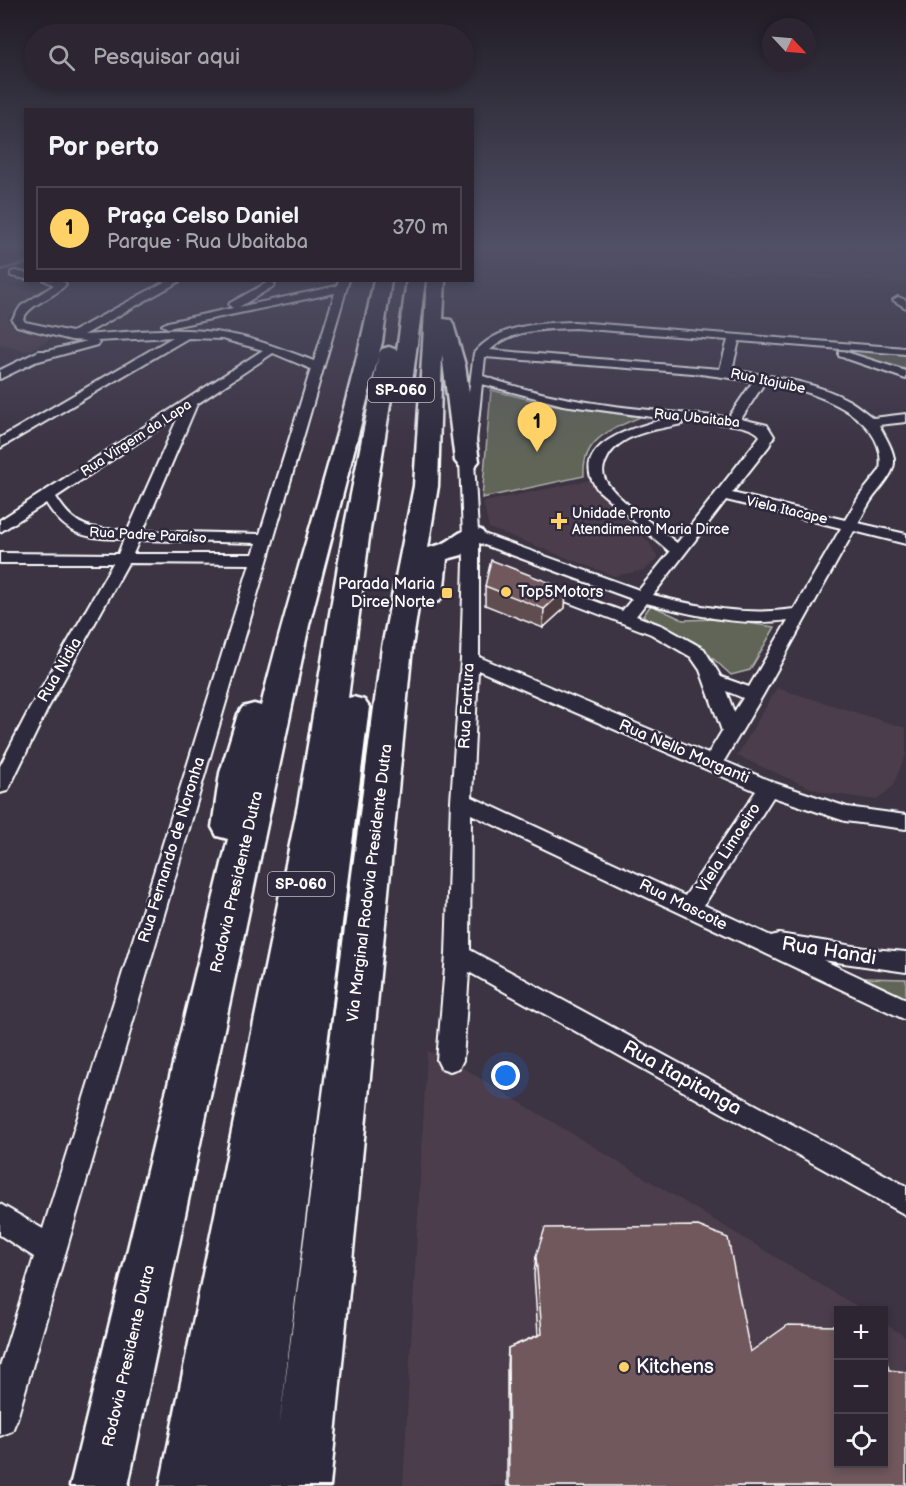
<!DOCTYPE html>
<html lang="pt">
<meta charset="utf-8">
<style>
:root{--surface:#2d2632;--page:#39323e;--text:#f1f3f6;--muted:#a7a5ac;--line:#48434d;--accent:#ffd166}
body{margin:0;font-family:"Balsamiq Sans",sans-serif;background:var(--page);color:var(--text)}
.controls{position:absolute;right:18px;bottom:18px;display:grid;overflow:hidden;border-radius:0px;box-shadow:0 3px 9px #0003}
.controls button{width:54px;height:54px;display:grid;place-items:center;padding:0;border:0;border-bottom:2px solid var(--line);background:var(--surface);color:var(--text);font:30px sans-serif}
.compass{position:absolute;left:762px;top:18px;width:54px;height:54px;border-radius:50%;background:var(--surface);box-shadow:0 3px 9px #0003;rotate:116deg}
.you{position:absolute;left:506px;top:1076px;width:21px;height:21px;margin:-15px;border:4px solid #fff;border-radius:50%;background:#1a73e8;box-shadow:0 0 0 9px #1a73e833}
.badge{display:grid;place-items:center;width:39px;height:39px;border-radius:50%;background:var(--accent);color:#111;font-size:20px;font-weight:700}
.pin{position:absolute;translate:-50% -50px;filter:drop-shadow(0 2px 3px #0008)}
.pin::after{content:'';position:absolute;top:32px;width:21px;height:18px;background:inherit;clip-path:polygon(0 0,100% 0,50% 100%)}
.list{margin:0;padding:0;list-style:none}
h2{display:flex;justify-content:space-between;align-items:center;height:78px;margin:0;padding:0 24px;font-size:26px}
h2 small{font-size:20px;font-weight:400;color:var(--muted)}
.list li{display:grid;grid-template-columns:39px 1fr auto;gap:18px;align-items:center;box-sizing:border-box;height:84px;margin:0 12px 12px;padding:0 12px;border:2px solid var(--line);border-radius:0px}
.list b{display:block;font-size:22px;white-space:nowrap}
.list p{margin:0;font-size:20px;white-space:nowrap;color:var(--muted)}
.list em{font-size:20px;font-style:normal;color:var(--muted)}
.icon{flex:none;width:33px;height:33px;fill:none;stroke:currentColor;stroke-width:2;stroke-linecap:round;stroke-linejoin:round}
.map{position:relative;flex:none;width:906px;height:1486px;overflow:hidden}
.search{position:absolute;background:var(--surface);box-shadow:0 3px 9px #0003;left:24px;top:24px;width:450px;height:66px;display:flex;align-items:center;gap:15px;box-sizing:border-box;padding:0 21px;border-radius:33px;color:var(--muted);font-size:22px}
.panel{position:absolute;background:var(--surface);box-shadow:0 3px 9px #0003;left:24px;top:108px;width:450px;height:174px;border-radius:0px}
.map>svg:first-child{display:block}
</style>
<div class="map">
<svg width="906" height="1486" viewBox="0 0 906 1486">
<rect width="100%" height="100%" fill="#3c3343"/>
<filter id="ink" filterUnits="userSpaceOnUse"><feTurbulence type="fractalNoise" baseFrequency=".0167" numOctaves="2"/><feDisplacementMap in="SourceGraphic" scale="12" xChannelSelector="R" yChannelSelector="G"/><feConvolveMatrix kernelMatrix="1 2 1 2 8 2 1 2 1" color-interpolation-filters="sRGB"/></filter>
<g filter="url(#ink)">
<path fill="#4b3e4b" d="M 473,247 L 897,247 L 906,261 L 906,284 L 488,261 L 487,256 L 473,256 Z
M 0,286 L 41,292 L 7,317 L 14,326 L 56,336 L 27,351 L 0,345 Z
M 590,480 L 649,542 L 658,558 L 645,570 L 614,576 L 489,528 L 483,502 Z
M 777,688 L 906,728 L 906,754 L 893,786 L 877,800 L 827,793 L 808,787 L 737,756 Z
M 427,1051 L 450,1060 L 863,1310 L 838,1310 L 838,1464 L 884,1464 L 884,1323 L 906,1337 L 906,1486 L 403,1486 Z"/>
<path fill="#606558" stroke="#b0b2ac" stroke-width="1.5" d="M 839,344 L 906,350 L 906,373 L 845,352 Z
M 491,390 L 548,404 L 640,417 C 610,430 582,439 584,476 L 482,498 Z
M 651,605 L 683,620 L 720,619 L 775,627 L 750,670 L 731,675 L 695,642 L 643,616 Z
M 865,978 L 906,979 L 906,998 Z"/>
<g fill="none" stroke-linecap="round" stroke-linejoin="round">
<path stroke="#98a1b1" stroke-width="3" d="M 0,270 L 26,263"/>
<g stroke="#fff" stroke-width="4">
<path id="street" d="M 15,271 L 26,273 L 26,279 L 11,276 L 11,272 Z
M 44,280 L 61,280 L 66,284 C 54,299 31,302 23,319 L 25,322 L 72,332 L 168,280 L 182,280 L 84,335 C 129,332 176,326 222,333 C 253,337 284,350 314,361 L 335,293 L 168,328 L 162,325 L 168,322 L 233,308 L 229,305 L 230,303 L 270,281 L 275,284 L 274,286 L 239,307 L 337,286 L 339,280 L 349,280 L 17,1419 L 12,1431 L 0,1436 L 0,1366 L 34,1257 L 0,1235 L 0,1204 L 43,1229 L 250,564 L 128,563 L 48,708 L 10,786 L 7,791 L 0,793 L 0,766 L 30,708 L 113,563 L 0,563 L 0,553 L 118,554 L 124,539 C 87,538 67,537 46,503 L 0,532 L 0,520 L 263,350 L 222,339 L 188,338 L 0,448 L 0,438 L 173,337 L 97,341 L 99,343 L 97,345 L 35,362 L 0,379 L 0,370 L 39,351 L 48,351 L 87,341 L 71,340 L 17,326 L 12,320 L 21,306 L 54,285 ZM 273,353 L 311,369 L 260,534 L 143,531 L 197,404 ZM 179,415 L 128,530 C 92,529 76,530 56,497 ZM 139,540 L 257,543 L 253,554 L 133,554 Z
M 898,297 L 906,300 L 906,308 L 893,300 Z
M 575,322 L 906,348 L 906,354 L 739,341 L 732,370 C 770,376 814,381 850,401 C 858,406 865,412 873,418 L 906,414 L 906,422 L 879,425 C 901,464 899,465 872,499 C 867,506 863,515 858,523 L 906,534 L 906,544 L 854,531 L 763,695 L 724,761 L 775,783 L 847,807 L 906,815 L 906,829 L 845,821 L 773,797 L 704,905 L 771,936 L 779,934 L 872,949 L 906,952 L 906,972 L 823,960 L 906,999 L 906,1020 L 471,814 L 470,950 L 906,1186 L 906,1215 L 469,972 L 463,1060 L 459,1068 L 450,1071 L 441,1068 L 437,1060 L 446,955 L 451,801 L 461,660 L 464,561 L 460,461 L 474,353 C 499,324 540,323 575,322 ZM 575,328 L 728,340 L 720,369 L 490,350 C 513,329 545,329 575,328 ZM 485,357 L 693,373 L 753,381 L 728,418 L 725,417 C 644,410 561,404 483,376 ZM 765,382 C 807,389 889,414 880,470 L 860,495 L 845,520 L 732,493 L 769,446 L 774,436 L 767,425 L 741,419 ZM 482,384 L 563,405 L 667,419 C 636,426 565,445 598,490 L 670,552 L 639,590 L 478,532 L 474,461 ZM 683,421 C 701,423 752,422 760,436 L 677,543 C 660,529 613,497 605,479 C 602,473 603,466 606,461 C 618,433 656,430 682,424 ZM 726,500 L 841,528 L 794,609 C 746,616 700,607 653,595 ZM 479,543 L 632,599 L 622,611 L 548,584 L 536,584 L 534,587 L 536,590 L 651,634 L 691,657 L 700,670 L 722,731 L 708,754 L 479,657 ZM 646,603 C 693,615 740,627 788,620 L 749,687 L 721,677 L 704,649 L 663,626 L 636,616 ZM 478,670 L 756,791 L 685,896 L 472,797 ZM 726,691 L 743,698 L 734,712 Z
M 843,351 L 906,371 L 906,379 L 839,356 L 839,352 Z"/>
</g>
<g stroke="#fff" stroke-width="5">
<path id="highway" d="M 374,280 L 391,280 L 382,342 L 309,625 L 128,1486 L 70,1486 L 228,839 L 217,836 L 212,827 L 220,773 L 238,714 L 243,707 L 254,704 L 261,706 C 296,563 346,424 374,280 Z
M 407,280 L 425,280 L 412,383 L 409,387 L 402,389 L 393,386 L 370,530 L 348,698 L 353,697 L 364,700 L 369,707 L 279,1429 L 382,647 L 414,486 L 427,280 L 445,280 L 443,319 L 451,320 L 453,324 L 465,365 L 479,461 L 475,466 L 467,468 L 459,466 L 455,461 L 442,354 L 438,486 L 428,548 C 434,546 441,545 446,542 C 459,534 465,526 481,530 L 485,535 L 462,555 L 447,559 L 443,595 L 439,601 L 429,603 L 419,601 L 412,647 L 330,1486 L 160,1486 L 298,805 L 344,530 L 379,353 L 382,349 L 389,347 L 397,350 Z"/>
</g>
<use href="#street" fill="#2f2a3d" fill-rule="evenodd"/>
<use href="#highway" fill="#2f2a3d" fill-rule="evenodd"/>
</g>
<path fill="#5f4d50" stroke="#fff" stroke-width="1.5" d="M 485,586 L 566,589 L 565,608 L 543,628 L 485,605 Z
M 536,1256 L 750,1352 L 889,1370 L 906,1486 L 507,1486 L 507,1365 L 508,1348 L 538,1335 L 534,1274 Z"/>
<path fill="#4e3e41" stroke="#fff" stroke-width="1.5" d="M 566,589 L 565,608 L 543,628 L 544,609 Z"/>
<path fill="#6f595d" stroke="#fff" stroke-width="1.5" d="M 491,560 L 566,589 L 544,609 L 485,586 Z
M 698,1226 L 728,1238 L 750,1352 L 788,1325 L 838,1326 L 838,1464 L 884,1464 L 884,1352 L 889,1370 L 906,1372 L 906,1486 L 509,1486 L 508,1348 L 542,1334 L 536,1256 L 545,1228 Z"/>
</g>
<linearGradient id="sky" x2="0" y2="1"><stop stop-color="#211c25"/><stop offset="0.54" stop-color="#505066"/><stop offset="1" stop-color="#505066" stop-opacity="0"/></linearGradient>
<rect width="906" height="455" fill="url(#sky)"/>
<g fill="#ffd166" stroke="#2f2a3d" stroke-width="2">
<path d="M556 512h6v6h6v6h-6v6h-6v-6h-6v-6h6z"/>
<circle cx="506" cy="592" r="6"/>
<rect x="441" y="587" width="12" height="12" rx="3"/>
<circle cx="624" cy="1367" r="6"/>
</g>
<g text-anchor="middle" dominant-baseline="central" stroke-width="5" stroke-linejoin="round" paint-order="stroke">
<g font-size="14" fill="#fff" stroke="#2f2a3d">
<text transform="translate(768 381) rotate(12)">Rua Itajuibe</text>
<text transform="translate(697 418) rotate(6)">Rua Ubaitaba</text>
<text transform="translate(136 438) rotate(-33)">Rua Virgem da Lapa</text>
<text transform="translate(787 510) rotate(13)">Viela Itacape</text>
<text transform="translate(148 535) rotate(3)">Rua Padre Paraíso</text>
</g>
<g font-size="14" fill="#fff" stroke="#2f2a3d" text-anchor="start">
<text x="572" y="513">Unidade Pronto<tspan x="572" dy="16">Atendimento Maria Dirce</tspan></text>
</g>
<g fill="#2f2a3d" stroke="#c1bfc5" stroke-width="1.5">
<rect x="368" y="378" width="66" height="24" rx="4.5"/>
<rect x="268" y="872" width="66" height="24" rx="4.5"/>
</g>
<g font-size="15" font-weight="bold" fill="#fff">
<text x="401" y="390">SP-060</text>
<text x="301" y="884">SP-060</text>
</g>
<g font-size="16" fill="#fff" stroke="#2f2a3d" text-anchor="end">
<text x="435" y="584">Parada Maria<tspan x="435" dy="18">Dirce Norte</tspan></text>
<text x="518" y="592" text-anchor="start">Top5Motors</text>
</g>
<g font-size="16" fill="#fff" stroke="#2f2a3d">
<text transform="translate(60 670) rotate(-60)">Rua Nidia</text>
<text transform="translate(467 706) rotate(-87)">Rua Fartura</text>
<text transform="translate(684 752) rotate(23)">Rua Nello Morganti</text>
<text transform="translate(729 848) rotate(-57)">Viela Limoeiro</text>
<text transform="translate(172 850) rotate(-73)">Rua Fernando de Noronha</text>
<text transform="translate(237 882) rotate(-77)">Rodovia Presidente Dutra</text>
<text transform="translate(370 883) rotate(-83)">Via Marginal Rodovia Presidente Dutra</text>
<text transform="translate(683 905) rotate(26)">Rua Mascote</text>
<text transform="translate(129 1356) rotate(-77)">Rodovia Presidente Dutra</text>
</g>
<g font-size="20" fill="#fff" stroke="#2f2a3d">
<text transform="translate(829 951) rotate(9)">Rua Handi</text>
<text transform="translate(682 1078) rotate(29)">Rua Itapitanga</text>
</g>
<g font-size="20" fill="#fff" stroke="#2f2a3d" text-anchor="start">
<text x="636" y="1367">Kitchens</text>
</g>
</g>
</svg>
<div class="controls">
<button>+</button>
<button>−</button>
<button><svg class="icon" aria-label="locate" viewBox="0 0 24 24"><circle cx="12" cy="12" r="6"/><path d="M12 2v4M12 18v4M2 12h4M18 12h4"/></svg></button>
</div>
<svg class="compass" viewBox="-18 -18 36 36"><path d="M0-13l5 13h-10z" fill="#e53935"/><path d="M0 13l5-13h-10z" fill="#a7a5ac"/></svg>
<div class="you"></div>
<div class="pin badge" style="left:537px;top:452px">1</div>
<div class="search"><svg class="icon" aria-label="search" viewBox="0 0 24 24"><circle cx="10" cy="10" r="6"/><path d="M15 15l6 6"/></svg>Pesquisar aqui</div>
<section class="panel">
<h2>Por perto<small></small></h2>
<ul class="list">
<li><span class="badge">1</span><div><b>Praça Celso Daniel</b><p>Parque · Rua Ubaitaba</p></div><em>370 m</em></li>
</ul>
</section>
</div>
